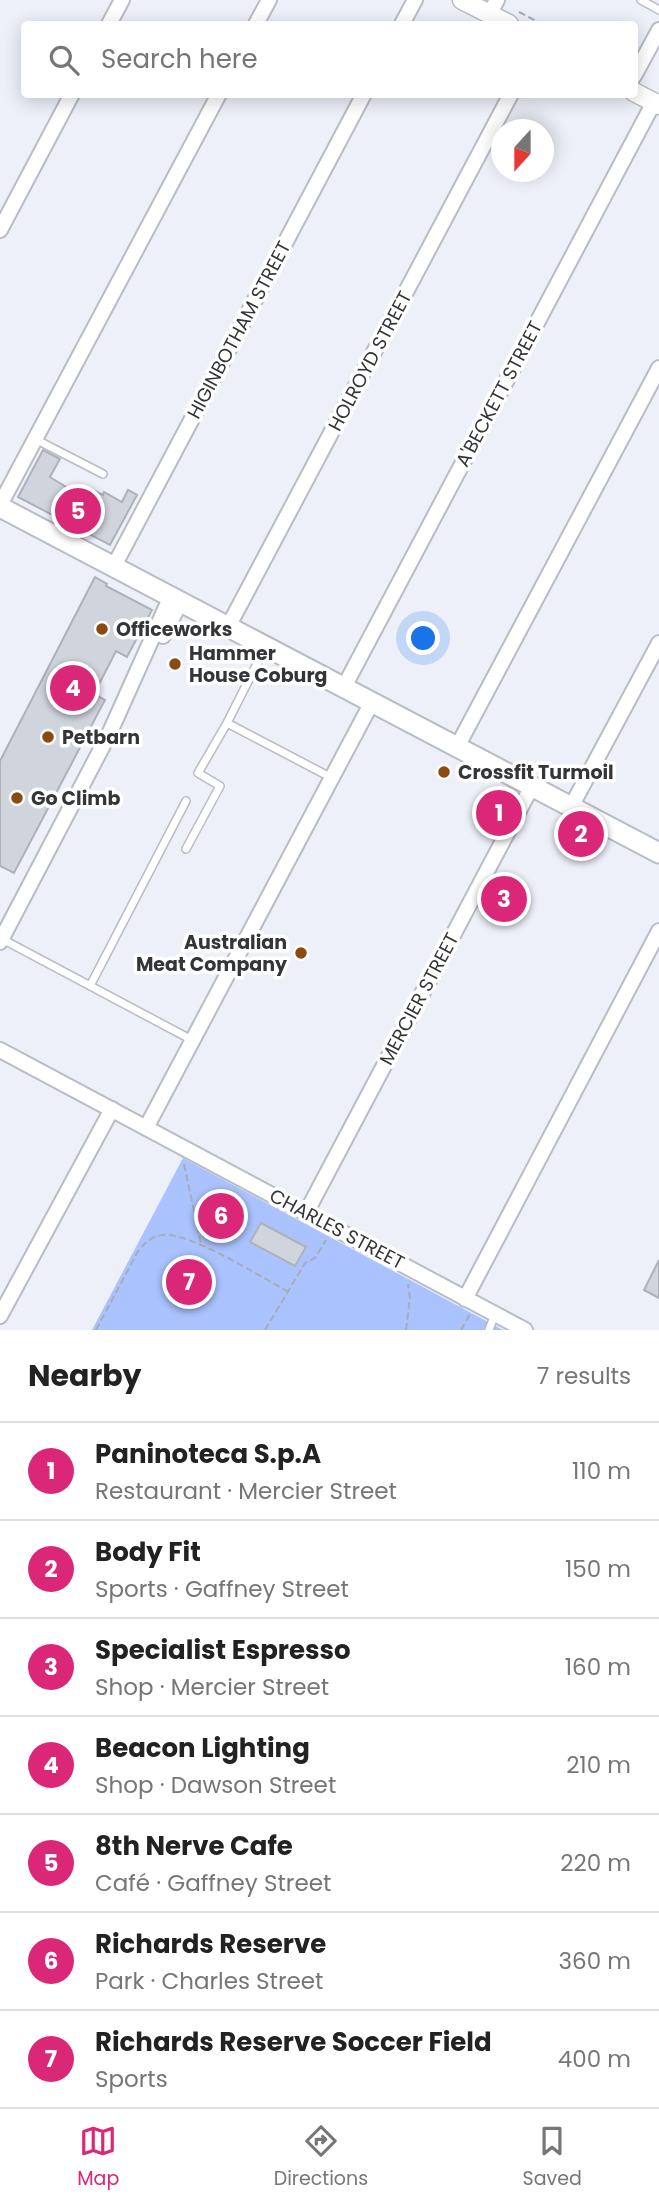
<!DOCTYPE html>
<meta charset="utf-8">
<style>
:root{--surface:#fff;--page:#f2f2f2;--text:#222;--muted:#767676;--line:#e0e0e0;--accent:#db2777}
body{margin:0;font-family:Poppins,sans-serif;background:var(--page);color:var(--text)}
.compass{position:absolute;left:491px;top:119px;width:63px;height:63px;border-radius:50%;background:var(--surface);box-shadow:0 4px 18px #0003;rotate:201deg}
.you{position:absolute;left:424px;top:639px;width:24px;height:24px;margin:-18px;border:5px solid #fff;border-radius:50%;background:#1a73e8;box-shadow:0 0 0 10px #1a73e833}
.badge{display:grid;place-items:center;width:46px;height:46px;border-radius:50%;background:var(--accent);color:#fff;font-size:23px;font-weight:700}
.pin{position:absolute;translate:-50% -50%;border:4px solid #fff;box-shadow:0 2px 7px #0006}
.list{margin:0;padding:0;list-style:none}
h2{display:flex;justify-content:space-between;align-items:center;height:91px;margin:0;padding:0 28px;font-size:30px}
h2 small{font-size:23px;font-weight:400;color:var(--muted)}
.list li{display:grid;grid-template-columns:46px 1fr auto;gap:21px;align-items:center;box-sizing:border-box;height:98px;padding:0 28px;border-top:2px solid var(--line)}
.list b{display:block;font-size:26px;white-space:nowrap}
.list p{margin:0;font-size:23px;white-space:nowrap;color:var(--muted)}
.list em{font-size:23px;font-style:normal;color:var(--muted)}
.icon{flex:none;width:38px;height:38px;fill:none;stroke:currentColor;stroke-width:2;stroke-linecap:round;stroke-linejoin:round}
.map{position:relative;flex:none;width:659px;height:1330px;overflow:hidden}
.search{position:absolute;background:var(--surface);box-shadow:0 4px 18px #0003;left:21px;right:21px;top:21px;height:77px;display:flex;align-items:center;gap:18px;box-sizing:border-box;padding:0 24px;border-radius:7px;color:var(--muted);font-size:26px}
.sheet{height:777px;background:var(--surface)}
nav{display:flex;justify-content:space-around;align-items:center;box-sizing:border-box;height:98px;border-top:2px solid var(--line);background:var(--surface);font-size:19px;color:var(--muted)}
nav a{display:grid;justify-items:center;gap:4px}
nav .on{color:var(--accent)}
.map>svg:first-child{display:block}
</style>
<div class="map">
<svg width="659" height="1330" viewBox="0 0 659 1330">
<rect width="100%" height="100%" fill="#edf0f9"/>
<path fill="#aac2fd" d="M 183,1158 L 503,1330 L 92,1330 Z"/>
<path fill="#d0d4dd" stroke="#aeb1ba" stroke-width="2" d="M 43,450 L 60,459 L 50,477 L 81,496 L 83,492 L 92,496 L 95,491 L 103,495 L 104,492 L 122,502 L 128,490 L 137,495 L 110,545 L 18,497 Z
M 95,577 L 107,584 L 106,586 L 152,610 L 127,657 L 116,651 L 94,694 L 105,700 L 14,873 L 0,866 L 0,761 Z
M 261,1223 L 306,1247 L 295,1266 L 250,1242 Z
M 659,1260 L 659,1298 L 644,1290 Z"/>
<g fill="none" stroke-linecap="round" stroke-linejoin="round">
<g stroke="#b8bcc4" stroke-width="10">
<path id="service" d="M 641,0 L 659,10
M 35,439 L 103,474
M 265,648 L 227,723 L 332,778
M 186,849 L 220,786 L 198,773 L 227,723
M 2,939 L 192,1040
M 90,986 L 186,801
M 489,1330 L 495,1314"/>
</g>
<g stroke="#b8bcc4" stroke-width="18">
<path id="minor" d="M 489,14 L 497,0
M 109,24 L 122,0
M 256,24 L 269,0
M 402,24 L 415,0
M 634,76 L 659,30
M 0,230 L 72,94
M 0,505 L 219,94
M 114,566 L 364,94
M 228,627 L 511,94
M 163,636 L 181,601
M 344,687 L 654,102
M 457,747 L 659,368
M 571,807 L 659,643
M 0,942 L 110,732 L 171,596
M 0,1050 L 525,1330
M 146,1128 L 372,702
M 306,1213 L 532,786
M 465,1299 L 659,931
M 0,1316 L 112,1109"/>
</g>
<g stroke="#b8bcc4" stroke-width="21">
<path id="tertiary" d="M 462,0 L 509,24
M 634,92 L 659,105"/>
</g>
<g stroke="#b8bcc4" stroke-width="23">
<path id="secondary" d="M 0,507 L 659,853"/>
</g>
<path stroke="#a9acb2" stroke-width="2" stroke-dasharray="7 3.5" stroke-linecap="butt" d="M 519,12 L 542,24
M 184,1164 L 201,1244
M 96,1330 L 137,1253 C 143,1244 151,1236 163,1235 C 190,1232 261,1277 287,1291
M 265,1330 L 305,1263 L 315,1258 L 326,1240
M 406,1330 L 410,1298 L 408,1284
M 461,1330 L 470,1314"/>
<use href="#service" stroke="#fff" stroke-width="7"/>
<use href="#minor" stroke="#fff" stroke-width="14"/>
<use href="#tertiary" stroke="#fff" stroke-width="18"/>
<use href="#secondary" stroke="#fff" stroke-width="19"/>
</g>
<g fill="#894b0f" stroke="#fff" stroke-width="2.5">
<circle cx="102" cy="629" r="7"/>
<circle cx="175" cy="664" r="7"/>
<circle cx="48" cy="737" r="7"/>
<circle cx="444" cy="772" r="7"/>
<circle cx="17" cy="798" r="7"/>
<circle cx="301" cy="953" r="7"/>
</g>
<g text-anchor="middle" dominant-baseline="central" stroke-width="7" stroke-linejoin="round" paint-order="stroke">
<g font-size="19" fill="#333538" stroke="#fff">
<text transform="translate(239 330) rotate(-62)">HIGINBOTHAM STREET</text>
<text transform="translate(370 361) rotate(-62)">HOLROYD STREET</text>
<text transform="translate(499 394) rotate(-62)">A'BECKETT STREET</text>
<text transform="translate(419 999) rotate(-62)">MERCIER STREET</text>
<text transform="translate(337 1229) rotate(28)">CHARLES STREET</text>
</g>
<g font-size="19" font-weight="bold" fill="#333538" stroke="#fff" text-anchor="start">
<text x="116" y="629">Officeworks</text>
<text x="189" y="653">Hammer<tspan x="189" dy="22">House Coburg</tspan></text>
<text x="62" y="737">Petbarn</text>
<text x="458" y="772">Crossfit Turmoil</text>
<text x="31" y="798">Go Climb</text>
<text x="287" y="942" text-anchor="end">Australian<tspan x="287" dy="22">Meat Company</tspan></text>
</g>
</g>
</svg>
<svg class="compass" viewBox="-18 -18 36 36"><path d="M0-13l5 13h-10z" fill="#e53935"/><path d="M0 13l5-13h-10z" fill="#767676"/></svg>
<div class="you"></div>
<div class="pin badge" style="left:499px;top:813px">1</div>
<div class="pin badge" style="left:581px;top:834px">2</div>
<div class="pin badge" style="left:504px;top:899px">3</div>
<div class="pin badge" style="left:73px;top:688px">4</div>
<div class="pin badge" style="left:78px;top:511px">5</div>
<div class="pin badge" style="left:221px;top:1216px">6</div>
<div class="pin badge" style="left:189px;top:1282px">7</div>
<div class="search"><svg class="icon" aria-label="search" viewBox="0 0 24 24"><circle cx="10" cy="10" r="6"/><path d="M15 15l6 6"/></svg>Search here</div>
</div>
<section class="sheet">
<h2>Nearby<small>7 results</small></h2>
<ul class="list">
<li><span class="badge">1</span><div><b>Paninoteca S.p.A</b><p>Restaurant · Mercier Street</p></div><em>110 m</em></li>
<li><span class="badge">2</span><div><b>Body Fit</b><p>Sports · Gaffney Street</p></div><em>150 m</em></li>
<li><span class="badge">3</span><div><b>Specialist Espresso</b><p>Shop · Mercier Street</p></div><em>160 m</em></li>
<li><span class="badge">4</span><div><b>Beacon Lighting</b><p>Shop · Dawson Street</p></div><em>210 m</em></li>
<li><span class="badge">5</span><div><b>8th Nerve Cafe</b><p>Café · Gaffney Street</p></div><em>220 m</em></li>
<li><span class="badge">6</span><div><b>Richards Reserve</b><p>Park · Charles Street</p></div><em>360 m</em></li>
<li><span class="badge">7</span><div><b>Richards Reserve Soccer Field</b><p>Sports</p></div><em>400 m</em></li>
</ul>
</section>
<nav>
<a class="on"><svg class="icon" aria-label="map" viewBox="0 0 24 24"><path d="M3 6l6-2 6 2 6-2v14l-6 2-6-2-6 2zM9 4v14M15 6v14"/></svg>Map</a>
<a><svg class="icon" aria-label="directions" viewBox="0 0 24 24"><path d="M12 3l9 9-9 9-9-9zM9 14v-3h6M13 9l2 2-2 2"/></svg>Directions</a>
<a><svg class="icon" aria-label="saved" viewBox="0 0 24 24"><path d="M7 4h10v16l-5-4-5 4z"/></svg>Saved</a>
</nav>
